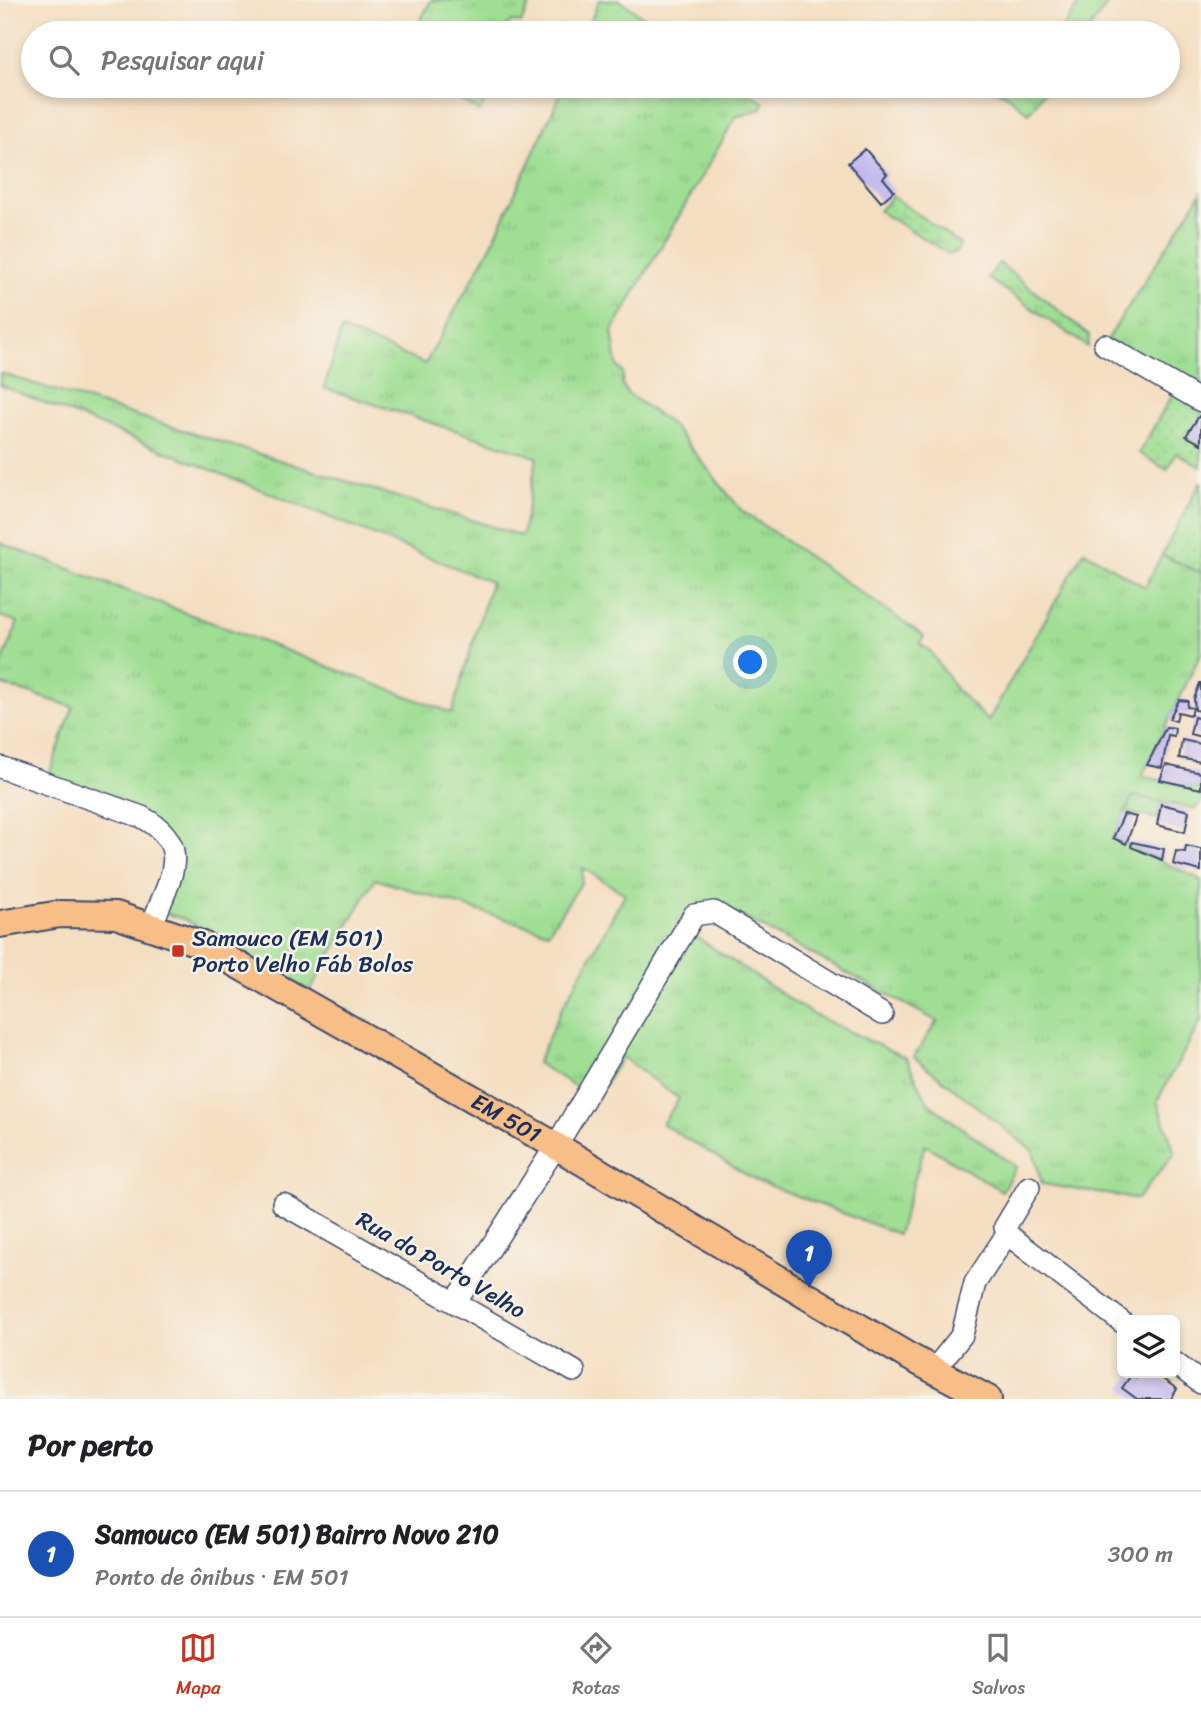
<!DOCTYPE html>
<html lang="pt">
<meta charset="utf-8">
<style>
:root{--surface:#fff;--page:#f6f6f6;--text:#202124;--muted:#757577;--line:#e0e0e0;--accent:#c8321e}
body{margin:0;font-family:Sriracha,sans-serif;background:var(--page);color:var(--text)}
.controls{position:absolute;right:21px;bottom:21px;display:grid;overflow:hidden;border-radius:10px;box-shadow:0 4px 10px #0003}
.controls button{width:63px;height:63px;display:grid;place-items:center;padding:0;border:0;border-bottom:2px solid var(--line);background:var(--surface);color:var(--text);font:35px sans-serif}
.you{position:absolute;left:751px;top:663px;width:24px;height:24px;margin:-18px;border:5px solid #fff;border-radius:50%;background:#1a73e8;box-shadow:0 0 0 10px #1a73e833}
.badge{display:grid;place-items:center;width:46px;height:46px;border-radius:50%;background:var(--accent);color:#fff;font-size:23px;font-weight:700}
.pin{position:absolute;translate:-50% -58px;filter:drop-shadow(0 2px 4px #0008)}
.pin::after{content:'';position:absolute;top:37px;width:24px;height:21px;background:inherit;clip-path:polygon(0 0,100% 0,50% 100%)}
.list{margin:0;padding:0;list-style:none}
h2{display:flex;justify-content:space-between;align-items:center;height:91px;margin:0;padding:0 28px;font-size:30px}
h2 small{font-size:23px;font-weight:400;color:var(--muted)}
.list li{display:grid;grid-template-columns:46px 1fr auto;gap:21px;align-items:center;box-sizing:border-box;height:126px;padding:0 28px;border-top:2px solid var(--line)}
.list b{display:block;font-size:26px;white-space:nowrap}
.list p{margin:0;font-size:23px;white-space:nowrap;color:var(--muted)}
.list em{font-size:23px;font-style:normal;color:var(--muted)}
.icon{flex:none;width:38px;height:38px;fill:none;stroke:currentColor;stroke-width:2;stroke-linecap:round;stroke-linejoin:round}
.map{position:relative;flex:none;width:1201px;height:1399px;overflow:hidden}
.search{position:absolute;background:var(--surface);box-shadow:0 4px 10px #0003;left:21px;right:21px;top:21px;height:77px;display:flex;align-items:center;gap:18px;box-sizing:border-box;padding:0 24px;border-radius:38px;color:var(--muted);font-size:26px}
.sheet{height:217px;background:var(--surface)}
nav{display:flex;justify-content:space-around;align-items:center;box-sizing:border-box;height:98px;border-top:2px solid var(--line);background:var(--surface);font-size:19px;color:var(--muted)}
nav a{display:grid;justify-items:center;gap:4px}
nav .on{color:var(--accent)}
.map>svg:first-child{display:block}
</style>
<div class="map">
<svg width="1201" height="1399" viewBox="0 0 1201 1399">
<defs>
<pattern id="grass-tufts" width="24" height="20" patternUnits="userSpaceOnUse" patternTransform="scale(1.75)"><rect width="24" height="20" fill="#9fde93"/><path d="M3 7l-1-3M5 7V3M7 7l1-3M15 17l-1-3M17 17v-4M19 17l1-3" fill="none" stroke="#88bf81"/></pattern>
<pattern id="wetland-marsh" width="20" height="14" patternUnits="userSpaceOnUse" patternTransform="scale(1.75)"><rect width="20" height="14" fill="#9fde93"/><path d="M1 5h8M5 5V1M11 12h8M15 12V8" fill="none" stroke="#88bf81"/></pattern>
<pattern id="garden-dots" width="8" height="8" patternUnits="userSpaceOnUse" patternTransform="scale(1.75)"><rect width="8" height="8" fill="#9fde93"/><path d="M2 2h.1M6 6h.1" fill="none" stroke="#88bf81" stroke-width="1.8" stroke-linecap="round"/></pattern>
</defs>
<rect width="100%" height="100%" fill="#f7f3e8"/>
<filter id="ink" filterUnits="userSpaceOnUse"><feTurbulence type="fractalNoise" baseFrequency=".0143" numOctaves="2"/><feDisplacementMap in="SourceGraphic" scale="14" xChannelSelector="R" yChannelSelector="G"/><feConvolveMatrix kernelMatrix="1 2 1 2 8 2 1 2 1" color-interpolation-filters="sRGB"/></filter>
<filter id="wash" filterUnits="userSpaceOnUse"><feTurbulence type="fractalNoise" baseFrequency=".00686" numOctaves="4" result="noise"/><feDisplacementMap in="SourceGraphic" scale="28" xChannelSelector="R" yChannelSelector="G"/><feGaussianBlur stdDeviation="1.57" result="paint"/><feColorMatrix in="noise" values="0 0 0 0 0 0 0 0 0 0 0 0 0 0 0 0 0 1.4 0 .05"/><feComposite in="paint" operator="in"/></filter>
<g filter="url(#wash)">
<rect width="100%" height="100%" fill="#f4dec1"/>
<path fill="url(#grass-tufts)" stroke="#5d8678" stroke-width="2" d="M 431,0 L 532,0 L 521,23 L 511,22 L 499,33 L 414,33 Z
M 599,0 L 619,0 L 666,33 L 586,33 Z
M 1082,0 L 1111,0 L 1086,33 L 1059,33 Z
M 438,86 L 467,86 L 487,96 L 480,112 Z
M 564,86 L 740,86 L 764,103 L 761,109 L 736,117 L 612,332 L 617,365 L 623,373 L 622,384 L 627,393 L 672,425 L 741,510 L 924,636 L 920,644 L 930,651 L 956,689 L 988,721 L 1084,551 L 1145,587 L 1162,555 L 1201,573 L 1201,653 L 1142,776 L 1201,789 L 1201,802 L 1196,809 L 1133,797 L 1113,838 L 1201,880 L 1201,1021 L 1157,1101 L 1175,1153 L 1137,1199 L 1042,1184 L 1033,1151 L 914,1057 L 937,1021 L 715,902 L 695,936 L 812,1014 L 906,1058 L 929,1104 L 1016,1167 L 1002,1191 L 925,1145 L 898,1234 L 757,1181 L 662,1124 L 679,1099 L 622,1057 L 596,1099 L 537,1063 L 562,1008 L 625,894 L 583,868 L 582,882 L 548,932 L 375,879 L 310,991 L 184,919 L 157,911 L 171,840 L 46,783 L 73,707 L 0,684 L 0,669 L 18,622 L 0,616 L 0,543 L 452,713 L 491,582 L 0,385 L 0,373 L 522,536 L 537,457 L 324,388 L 342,329 L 425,364 L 491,246 Z
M 995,86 L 1048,86 L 1029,113 L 1004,93 L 992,90 Z
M 1201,193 L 1201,391 L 1107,340 Z
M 999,263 L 1089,335 L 1088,347 L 988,278 Z"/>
<path fill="url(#wetland-marsh)" stroke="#5d8678" stroke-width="2" d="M 892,196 L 960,244 L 957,252 L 949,254 L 879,211 Z"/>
<path fill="url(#garden-dots)" stroke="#5d8678" stroke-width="2" d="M 1174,392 L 1201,408 L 1201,467 L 1176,453 L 1167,470 L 1139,453 Z
M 1201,481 L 1201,573 L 1162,555 Z
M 1133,796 L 1162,802 L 1158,819 L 1125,812 Z"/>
<g id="blocks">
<path fill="#c2b9f0" d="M 865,149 L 887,174 L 883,178 L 894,191 L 881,202 L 848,163 Z
M 1199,416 L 1201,418 L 1201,444 L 1186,436 Z
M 1200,683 L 1201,683 L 1201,711 L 1195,710 L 1194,699 Z
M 1179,700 L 1188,701 L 1187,707 L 1193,708 L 1191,715 L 1178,712 L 1176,721 L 1169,719 Z
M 1194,717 L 1201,719 L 1201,737 L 1190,734 Z
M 1166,727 L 1175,728 L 1174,736 L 1168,735 L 1162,768 L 1147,765 Z
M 1182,740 L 1201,744 L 1201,762 L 1179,758 Z
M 1166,765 L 1201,773 L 1201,789 L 1160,780 Z
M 1161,804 L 1189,811 L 1185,832 L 1157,825 Z
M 1124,814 L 1136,817 L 1126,844 L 1113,838 Z
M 1132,842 L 1164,849 L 1162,860 L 1131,847 Z
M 1186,846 L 1201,849 L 1201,871 L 1173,864 L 1176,851 L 1185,852 Z
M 1137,1373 L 1154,1373 L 1177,1389 L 1171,1399 L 1137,1399 L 1122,1388 L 1132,1374 L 1135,1377 Z"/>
</g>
</g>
<g filter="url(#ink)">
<use href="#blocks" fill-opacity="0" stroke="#3c496d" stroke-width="2"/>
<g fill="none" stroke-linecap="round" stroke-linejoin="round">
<g stroke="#3c496d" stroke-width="24">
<path id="minor" d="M 1105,345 L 1201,401
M 0,767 L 142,817 C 196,846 168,880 152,925
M 1029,1187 L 1005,1227 L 1007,1234 L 1122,1322
M 283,1204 L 574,1371
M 455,1303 L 556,1146 L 694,915 L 714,912 L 882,1014
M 1175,1363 L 1201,1383
M 934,1370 L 962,1335 L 975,1283 L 1007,1234"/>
</g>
<g stroke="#3c496d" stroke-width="30">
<g id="major">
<path id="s1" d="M 0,924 L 60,914 L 116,915 L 201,944 L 556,1146 L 906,1355 L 988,1399"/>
</g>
</g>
<use href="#minor" stroke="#fff" stroke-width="21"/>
<use href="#major" stroke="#f7be87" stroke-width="26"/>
</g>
</g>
<rect fill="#c8321e" stroke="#f7f3e8" stroke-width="2.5" x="171" y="944" width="14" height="14" rx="3.5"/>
<g text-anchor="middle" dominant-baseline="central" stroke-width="5" stroke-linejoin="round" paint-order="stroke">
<g font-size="23" fill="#1b2f5e" stroke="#f7f3e8" text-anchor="start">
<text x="192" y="938">Samouco (EM 501)<tspan x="192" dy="26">Porto Velho Fáb Bolos</tspan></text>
</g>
<g font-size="23" fill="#1b2f5e" stroke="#f7f3e8">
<text stroke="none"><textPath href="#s1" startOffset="558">EM 501</textPath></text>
<text transform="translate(441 1265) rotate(30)">Rua do Porto Velho</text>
</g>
</g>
</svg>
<div class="controls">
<button><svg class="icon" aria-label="layers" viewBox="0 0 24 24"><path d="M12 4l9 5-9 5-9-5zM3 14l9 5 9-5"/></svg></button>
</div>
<div class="you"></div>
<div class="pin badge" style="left:809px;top:1288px;background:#1a4fb4">1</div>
<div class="search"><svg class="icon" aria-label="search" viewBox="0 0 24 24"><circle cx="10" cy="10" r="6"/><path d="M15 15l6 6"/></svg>Pesquisar aqui</div>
</div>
<section class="sheet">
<h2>Por perto<small></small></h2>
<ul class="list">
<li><span class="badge" style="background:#1a4fb4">1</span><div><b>Samouco (EM 501) Bairro Novo 210</b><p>Ponto de ônibus · EM 501</p></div><em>300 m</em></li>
</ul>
</section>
<nav>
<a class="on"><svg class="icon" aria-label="map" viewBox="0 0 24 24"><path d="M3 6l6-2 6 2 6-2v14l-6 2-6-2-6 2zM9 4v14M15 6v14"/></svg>Mapa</a>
<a><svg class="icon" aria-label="directions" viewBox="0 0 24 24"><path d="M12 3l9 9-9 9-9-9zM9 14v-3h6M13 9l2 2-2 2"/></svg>Rotas</a>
<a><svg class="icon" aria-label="saved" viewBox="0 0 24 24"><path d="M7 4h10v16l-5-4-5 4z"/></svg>Salvos</a>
</nav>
